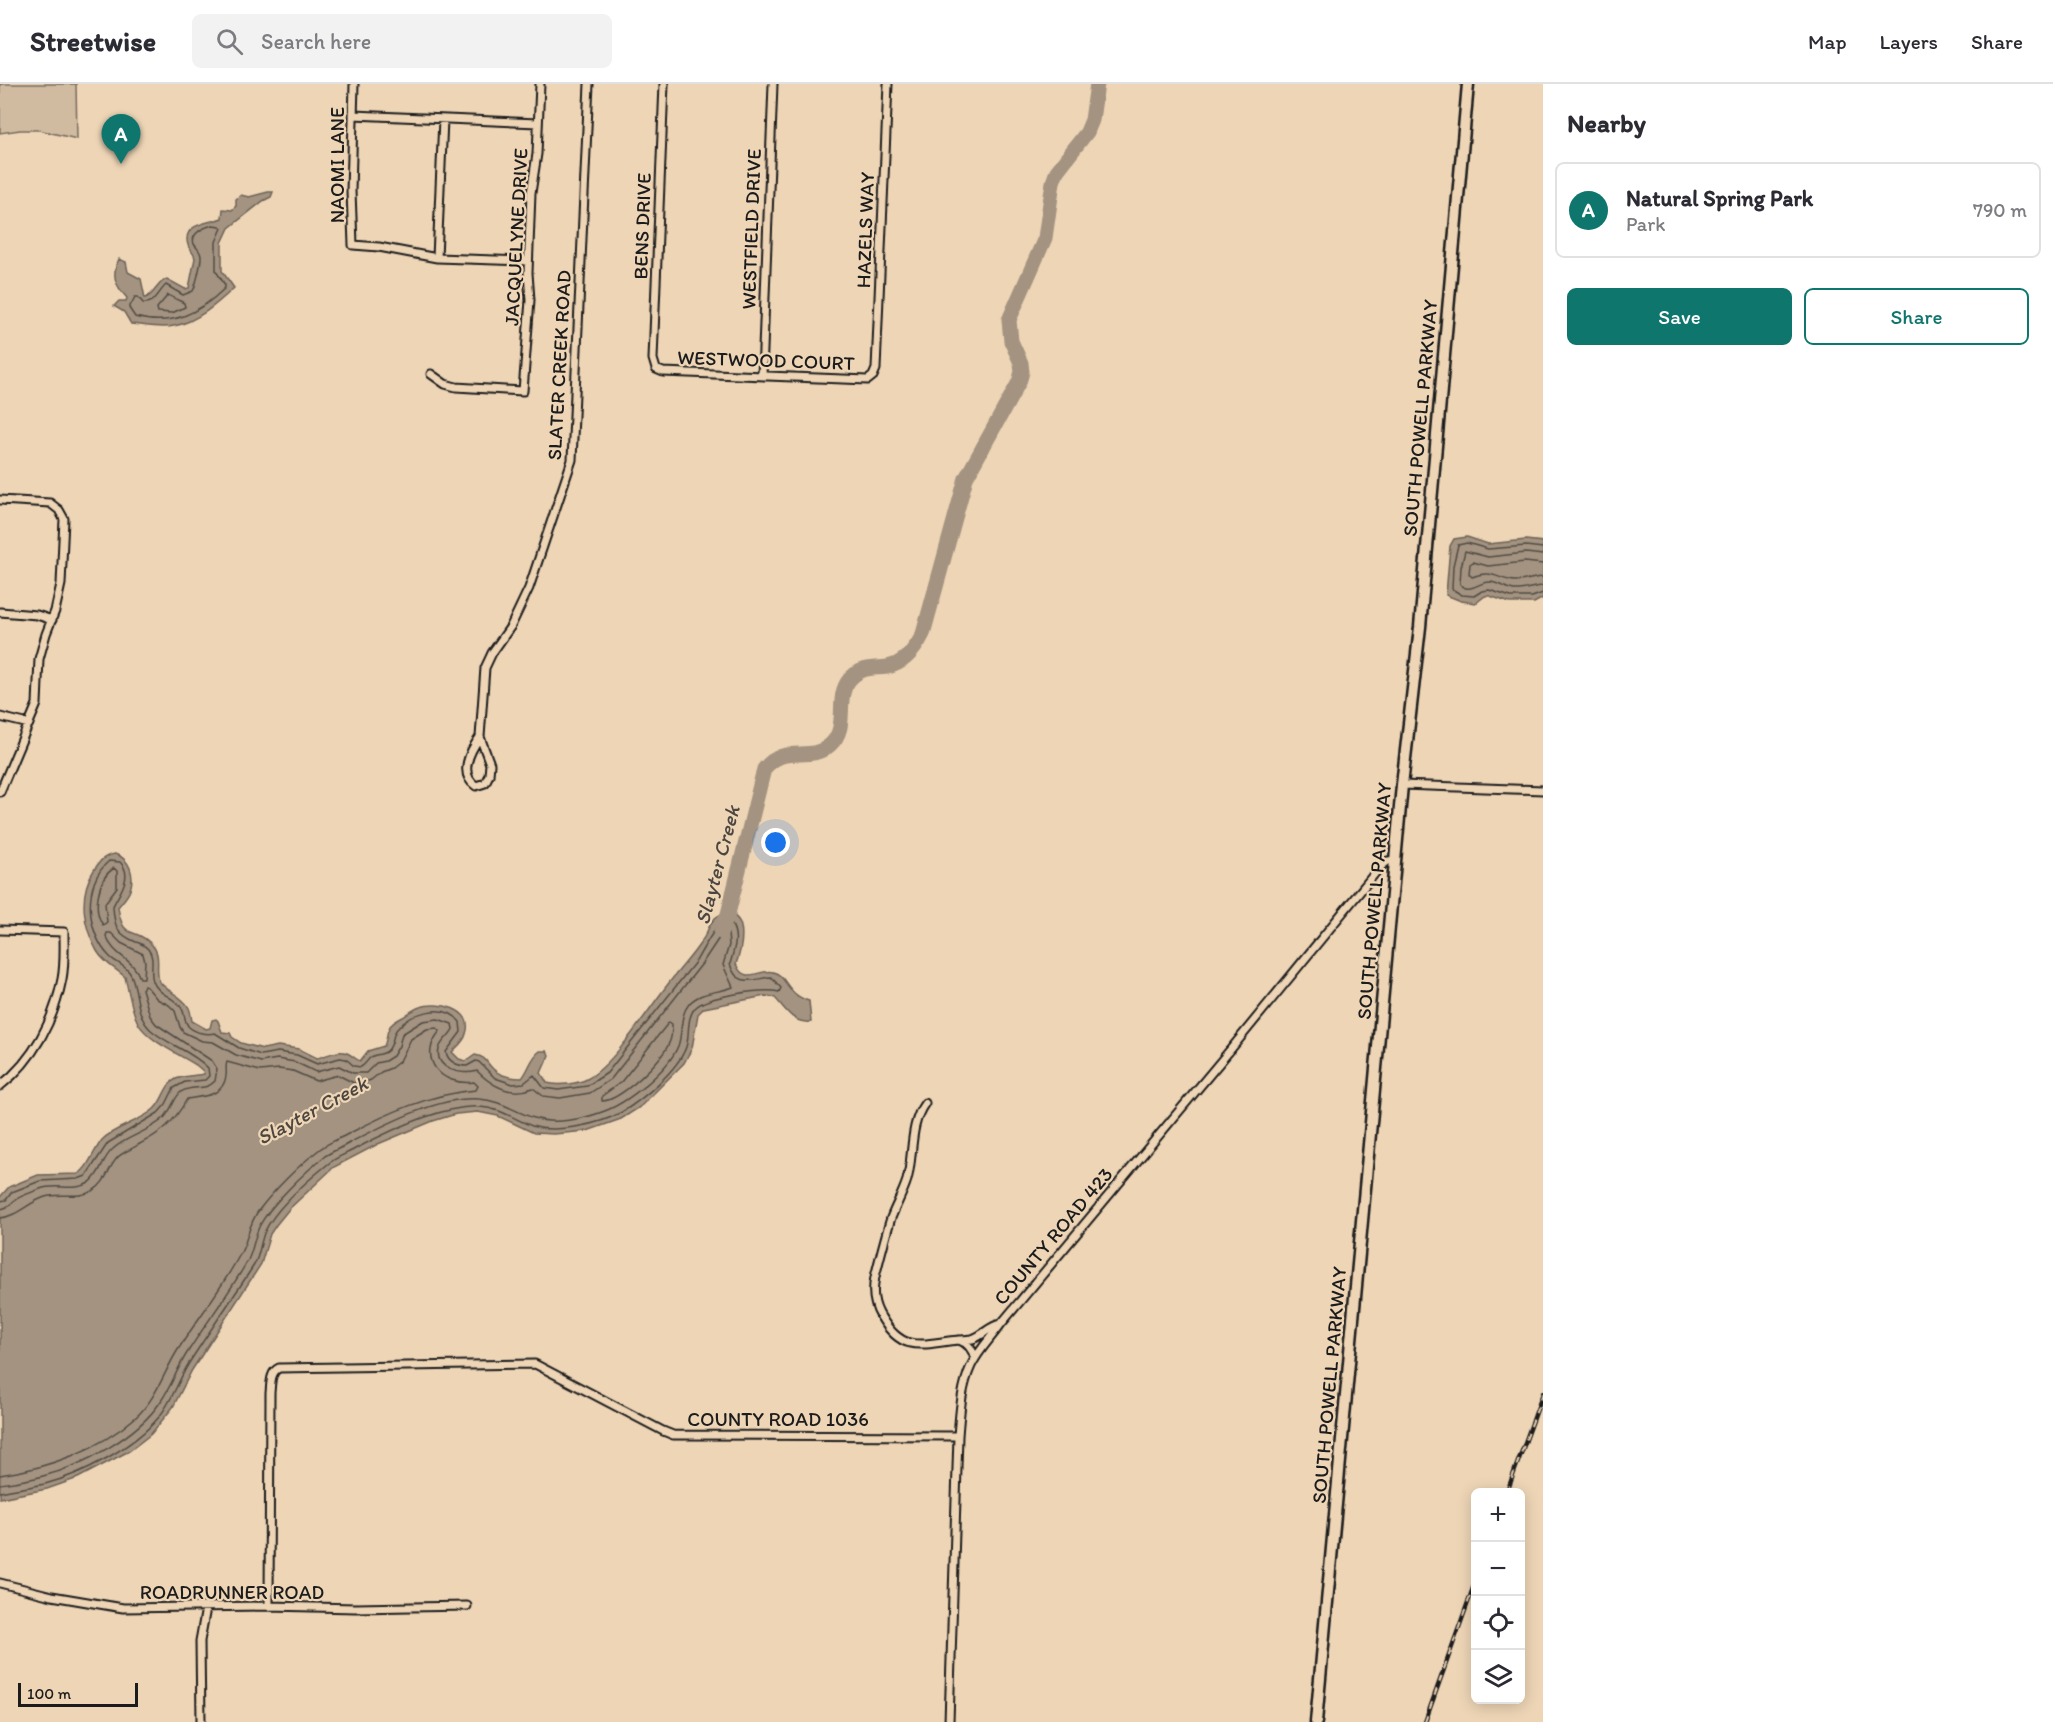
<!DOCTYPE html>
<meta charset="utf-8">
<style>
:root{--surface:#fff;--page:#f2f2f3;--text:#2b2b33;--muted:#7c7c81;--line:#e1e1e2;--accent:#0f766e}
body{margin:0;font-family:Itim,sans-serif;background:var(--page);color:var(--text)}
.controls{position:absolute;right:18px;bottom:18px;display:grid;overflow:hidden;border-radius:9px;box-shadow:0 3px 15px #0003}
.controls button{width:54px;height:54px;display:grid;place-items:center;padding:0;border:0;border-bottom:2px solid var(--line);background:var(--surface);color:var(--text);font:30px sans-serif}
.scale{position:absolute;left:18px;bottom:15px;width:120px;box-sizing:border-box;padding-left:6px;border:3px solid #1c1c1c;border-top:0;font-size:16px;line-height:21px;white-space:nowrap;color:#1c1c1c;-webkit-text-stroke:4px #eed5b6;paint-order:stroke}
.you{position:absolute;left:776px;top:759px;width:21px;height:21px;margin:-15px;border:4px solid #fff;border-radius:50%;background:#1a73e8;box-shadow:0 0 0 9px #1a73e833}
.badge{display:grid;place-items:center;width:39px;height:39px;border-radius:50%;background:var(--accent);color:#fff;font-size:20px;font-weight:700}
.pin{position:absolute;translate:-50% -50px;filter:drop-shadow(0 2px 3px #0008)}
.pin::after{content:'';position:absolute;top:32px;width:21px;height:18px;background:inherit;clip-path:polygon(0 0,100% 0,50% 100%)}
.list{margin:0;padding:0;list-style:none}
h2{display:flex;justify-content:space-between;align-items:center;height:78px;margin:0;padding:0 24px;font-size:26px}
h2 small{font-size:20px;font-weight:400;color:var(--muted)}
.list li{display:grid;grid-template-columns:39px 1fr auto;gap:18px;align-items:center;box-sizing:border-box;height:96px;margin:0 12px 12px;padding:0 12px;border:2px solid var(--line);border-radius:9px}
.list b{display:block;font-size:22px;white-space:nowrap}
.list p{margin:0;font-size:20px;white-space:nowrap;color:var(--muted)}
.list em{font-size:20px;font-style:normal;color:var(--muted)}
.actions{display:flex;gap:12px;padding:18px 24px}
.actions a{flex:1;padding:14px 0;border:2px solid var(--accent);border-radius:9px;text-align:center;font-size:21px;color:var(--accent)}
.actions .main{background:var(--accent);color:#fff}
.icon{flex:none;width:33px;height:33px;fill:none;stroke:currentColor;stroke-width:2;stroke-linecap:round;stroke-linejoin:round}
.map{position:relative;flex:none;width:1543px;height:1638px;overflow:hidden}
header{display:flex;align-items:center;gap:36px;box-sizing:border-box;height:84px;padding:0 30px;background:var(--surface);border-bottom:2px solid var(--line)}
header strong{font-size:28px}
nav{display:flex;gap:33px;margin-inline-start:auto;font-size:21px}
.search{width:420px;height:54px;background:var(--page);display:flex;align-items:center;gap:15px;box-sizing:border-box;padding:0 21px;border-radius:9px;color:var(--muted);font-size:22px}
main{display:flex}
aside{flex:1;background:var(--surface)}
.map>svg:first-child{display:block}
</style>
<header>
<strong>Streetwise</strong>
<div class="search"><svg class="icon" aria-label="search" viewBox="0 0 24 24"><circle cx="10" cy="10" r="6"/><path d="M15 15l6 6"/></svg>Search here</div>
<nav><a>Map</a><a>Layers</a><a>Share</a></nav>
</header>
<main>
<div class="map">
<svg width="1543" height="1638" viewBox="0 0 1543 1638">
<rect width="100%" height="100%" fill="#eed5b6"/>
<filter id="ink" filterUnits="userSpaceOnUse"><feTurbulence type="fractalNoise" baseFrequency=".0167" numOctaves="2"/><feDisplacementMap in="SourceGraphic" scale="12" xChannelSelector="R" yChannelSelector="G"/><feConvolveMatrix kernelMatrix="1 2 1 2 8 2 1 2 1" color-interpolation-filters="sRGB"/></filter>
<g filter="url(#ink)">
<path fill="#d0baa0" stroke="#766b5e" stroke-width="1.5" d="M 0,0 L 76,0 L 77,55 L 39,46 L 20,46 L 0,49 Z"/>
<path fill="#a39380" stroke="#6d6358" stroke-width="1.5" d="M 268,108 L 273,108 L 271,113 L 263,117 L 229,144 L 222,159 L 222,187 L 234,204 C 218,219 197,238 174,242 C 161,245 144,241 131,240 L 124,228 L 114,222 L 119,217 L 126,217 L 127,214 C 115,201 111,191 119,175 L 126,178 L 128,188 L 141,195 L 145,214 C 155,211 157,198 167,195 L 185,205 L 189,204 L 195,174 C 194,169 189,165 188,161 C 181,139 211,139 222,134 L 223,125 L 232,126 L 236,122 L 236,115 L 241,111 L 249,113 Z
M 1467,453 L 1488,460 L 1526,456 L 1543,458 L 1543,514 L 1534,519 L 1510,519 L 1490,512 L 1485,512 L 1476,519 L 1461,517 L 1446,511 L 1450,462 L 1454,455 Z
M 115,770 C 130,775 135,791 130,806 C 128,812 122,818 118,823 C 123,859 135,841 152,861 C 162,871 155,885 159,896 C 162,906 182,910 189,924 C 191,928 191,933 192,937 L 206,945 L 210,944 L 212,936 L 216,935 L 218,937 L 222,948 L 230,949 L 232,953 L 241,959 L 263,965 L 278,962 L 299,965 L 317,974 C 327,972 337,965 347,969 C 352,971 355,975 360,977 L 368,967 L 384,962 C 387,956 386,950 389,944 C 391,939 399,935 403,933 C 409,929 414,925 420,923 C 437,917 475,924 466,950 C 464,958 457,963 452,968 L 459,975 L 466,977 L 475,971 C 486,973 486,978 493,985 C 500,992 513,994 522,994 C 529,986 531,973 540,967 L 547,967 L 549,971 L 541,989 L 547,999 C 557,1002 578,1000 587,995 C 616,979 650,922 672,895 C 682,882 694,870 703,855 C 707,849 709,841 714,835 C 717,832 722,830 726,830 C 750,831 741,867 736,880 C 745,902 759,884 773,888 C 787,891 786,911 809,917 L 811,938 C 792,940 786,925 774,913 L 765,912 L 704,924 L 698,930 L 692,964 L 684,979 L 640,1023 L 621,1035 L 587,1047 L 554,1050 L 534,1049 L 498,1032 L 478,1028 L 456,1030 L 433,1037 L 378,1060 L 334,1083 L 289,1125 L 276,1141 L 270,1150 L 261,1180 L 192,1286 L 173,1323 L 151,1350 L 129,1367 L 78,1394 L 47,1405 L 0,1414 L 0,1113 L 9,1103 L 38,1091 L 78,1090 C 88,1085 94,1066 102,1056 C 114,1043 140,1038 154,1025 C 164,1016 164,1001 176,995 C 184,991 195,992 204,990 L 203,987 L 196,981 C 179,970 148,957 138,939 C 131,925 129,908 125,893 C 115,884 104,879 97,867 C 83,842 78,811 94,786 C 100,777 103,772 115,770 Z"/>
<g fill="none" stroke-linecap="round" stroke-linejoin="round">
<path stroke="#524c44" stroke-width="1.5" d="M 213,141 L 220,142 L 222,144 L 216,158 L 216,187 L 225,201 L 225,204 C 198,230 172,243 135,233 L 129,224 L 135,213 L 138,213 L 143,219 C 155,221 158,208 166,201 L 183,211 L 193,207 C 196,201 201,180 201,173 C 201,167 197,165 194,160 C 190,149 205,143 213,141 Z
M 168,211 L 184,219 L 185,223 L 172,229 L 158,228 L 157,224 Z
M 1543,464 L 1526,462 L 1488,465 L 1467,459 L 1458,461 L 1453,482 L 1452,505 L 1462,511 L 1474,512 L 1482,507 L 1489,506 L 1511,513 L 1532,513 L 1543,509
M 1543,471 L 1526,469 L 1488,473 L 1465,467 L 1461,483 L 1460,500 C 1469,511 1479,497 1491,498 C 1499,499 1506,505 1514,506 C 1525,507 1533,502 1543,502
M 1543,480 L 1525,478 L 1488,482 L 1473,478 L 1470,480 L 1469,490 L 1472,493 C 1492,485 1497,495 1514,497 C 1525,498 1533,493 1543,493
M 114,784 L 117,787 L 117,803 L 105,819 L 107,838 L 103,841 C 92,826 98,794 114,784 Z
M 107,849 L 111,849 L 121,859 L 143,870 L 145,878 L 144,894 L 140,894 C 133,874 114,873 106,852 Z
M 669,938 L 672,940 C 672,947 672,954 669,959 C 663,976 620,1017 602,1017 L 602,1012 L 621,998 Z
M 0,1117 L 6,1116 L 12,1108 L 40,1097 L 78,1095 L 86,1092 L 108,1059 L 158,1029 L 166,1020 L 174,1004 L 185,998 L 205,996 L 209,992 L 208,984 C 192,967 168,961 151,946 C 135,932 139,908 131,891 C 127,882 116,879 110,873 C 86,849 82,800 109,777 L 120,778 C 134,792 119,809 113,822 C 114,843 117,850 136,858 C 140,859 145,862 148,865 C 156,875 149,887 153,897 C 157,910 172,912 180,922 C 186,928 183,937 189,943 C 196,949 207,951 215,949 L 239,964 L 261,971 L 278,968 L 297,971 L 317,980 L 340,974 L 346,975 L 354,982 L 361,983 C 366,980 367,976 371,973 C 376,969 383,972 388,966 C 394,960 392,950 397,945 C 412,928 445,918 460,938 L 461,948 L 446,968 C 448,978 458,982 467,982 L 476,977 L 479,978 L 495,994 L 513,1000 L 524,999 L 534,991 L 544,1004 L 558,1006 L 587,1002 L 607,989 L 696,877 C 700,870 717,840 721,838 C 724,835 727,837 730,838 C 740,852 734,865 730,880 C 737,904 753,895 771,893 L 781,904 L 779,908 C 764,904 706,912 695,924 C 686,934 690,951 686,963 C 678,986 642,1016 622,1028 C 601,1040 555,1050 532,1042 C 514,1035 500,1024 480,1023 C 443,1020 387,1048 355,1065 C 346,1070 336,1073 328,1080 C 308,1096 276,1124 265,1147 C 260,1158 260,1171 254,1181 C 233,1214 210,1246 189,1279 C 178,1297 172,1317 159,1333 C 134,1363 83,1390 45,1400 C 31,1403 15,1405 0,1408
M 0,1125 C 8,1124 9,1121 15,1116 C 20,1112 33,1108 40,1105 C 56,1099 75,1108 89,1099 C 101,1091 102,1074 113,1065 C 127,1052 149,1048 164,1034 C 171,1027 175,1012 181,1008 C 192,1000 205,1008 215,997 L 217,985 L 212,977 L 156,940 L 150,932 L 142,905 L 144,902 L 147,903 L 157,915 L 169,921 L 175,927 L 180,943 L 183,948 L 202,957 L 213,958 L 236,971 L 261,978 L 277,975 L 295,978 L 316,988 L 339,982 L 353,989 L 366,989 L 376,979 L 385,977 L 393,972 L 399,962 L 402,950 L 423,937 L 438,935 L 452,940 L 453,945 C 450,952 441,957 439,965 C 434,985 462,992 477,987 C 492,1002 511,1013 533,1004 L 543,1012 L 560,1014 L 590,1009 L 611,995 L 701,881 L 723,848 L 725,847 L 728,849 L 729,861 L 723,881 L 733,903 C 719,909 700,907 689,920 C 679,932 683,949 678,962 C 668,987 626,1020 602,1028 C 583,1035 554,1041 534,1034 C 515,1028 500,1016 479,1015 C 439,1012 386,1040 351,1058 C 343,1063 333,1067 325,1072 C 306,1087 269,1122 259,1143 C 254,1154 253,1166 248,1176 C 231,1207 208,1236 189,1266 C 178,1282 172,1301 161,1317 C 138,1352 83,1382 43,1392 C 29,1396 14,1398 0,1400
M 0,1134 C 16,1133 29,1118 45,1113 C 61,1108 79,1116 94,1106 C 107,1098 108,1083 118,1073 C 123,1068 132,1065 138,1061 C 162,1048 173,1040 187,1015 C 203,1012 223,1013 226,992 C 227,986 225,983 227,978 L 260,987 L 279,985 L 293,987 L 316,997 L 338,991 L 354,999 L 362,999 L 371,996 L 381,988 L 391,984 L 400,977 L 411,955 L 427,945 L 437,944 L 440,947 C 416,975 442,1003 474,998 L 478,1002 L 476,1006 C 430,1010 388,1029 348,1050 C 339,1055 328,1059 320,1065 C 299,1081 274,1106 259,1126 C 248,1140 248,1158 239,1172 C 222,1204 199,1233 179,1264 C 164,1287 157,1314 136,1333 C 99,1366 48,1384 0,1391"/>
<path stroke="#a39380" stroke-width="15" d="M 721,848 L 728,830 L 764,685 C 785,658 809,680 830,661 C 850,643 834,615 849,596 C 861,582 872,585 887,583 C 904,580 916,564 923,550 L 966,394 L 1019,298 L 1022,288 L 1021,279 L 1011,257 L 1009,236 L 1045,154 L 1053,98 L 1057,87 L 1087,48 L 1092,36 L 1097,0"/>
<g stroke="#1c1c1c" stroke-width="11">
<path id="street" d="M 354,0 L 351,107 L 353,161 L 379,163 L 437,174 L 528,177
M 664,0 L 653,275 L 656,285 L 663,288 L 868,296 L 873,292 L 876,285 L 888,0
M 353,31 L 538,39
M 437,174 L 443,35
M 431,290 L 445,300 L 456,303 L 523,307 L 530,216 L 528,189 L 531,109 L 537,70 L 540,0
M 762,292 L 773,0
M 0,416 L 50,419 L 59,426 L 64,435 L 61,500 L 55,527 L 46,550 L 39,575 L 37,620 L 0,708
M 0,528 L 37,531 L 52,536
M 0,633 L 29,640
M 480,653 C 470,667 458,690 476,702 L 485,699 L 489,691 L 490,680 L 480,653 L 485,584 L 492,569 L 511,542 L 529,504 L 572,376 L 589,0
M 1402,701 L 1543,706
M 0,846 L 64,848 C 64,863 65,880 62,895 C 54,936 34,976 0,1002
M 925,1019 C 909,1041 914,1071 907,1096 C 903,1109 896,1121 891,1134 C 885,1153 880,1173 875,1193 C 872,1208 873,1220 881,1233 C 900,1265 916,1262 949,1257 C 957,1256 965,1256 972,1255 C 983,1252 989,1242 1001,1240
M 959,1256 C 968,1259 973,1266 975,1275
M 0,1499 L 52,1512 L 123,1524 L 269,1522 L 356,1524 L 467,1522
M 269,1522 L 270,1309 C 271,1300 270,1288 279,1284 L 535,1280 L 663,1347 L 673,1351 L 958,1352
M 201,1638 L 200,1557 L 206,1524
M 949,1638 L 958,1352 C 960,1328 961,1304 971,1282 C 978,1267 991,1254 1001,1240 L 1231,965 L 1380,783 L 1388,777 L 1396,776"/>
</g>
<g stroke="#1c1c1c" stroke-width="15">
<path id="primary" d="M 1316,1638 L 1402,701 L 1420,543 L 1468,0"/>
</g>
<use href="#street" stroke="#eed5b6" stroke-width="7"/>
<use href="#primary" stroke="#eed5b6" stroke-width="10"/>
<g stroke="#1c1c1c" stroke-width="4.5">
<path id="rail" d="M 1507,1408 L 1543,1309
M 1425,1638 L 1476,1496"/>
</g>
<use href="#rail" stroke="#eed5b6" stroke-width="2" stroke-dasharray="7" stroke-linecap="butt"/>
</g>
</g>
<g text-anchor="middle" dominant-baseline="central" stroke-width="4.5" stroke-linejoin="round" paint-order="stroke">
<g font-size="20" fill="#1c1c1c" stroke="#eed5b6">
<text transform="translate(337 81) rotate(-90)">NAOMI LANE</text>
<text transform="translate(642 142) rotate(-88)">BENS DRIVE</text>
<text transform="translate(751 145) rotate(-88)">WESTFIELD DRIVE</text>
<text transform="translate(865 146) rotate(-88)">HAZELS WAY</text>
<text transform="translate(516 153) rotate(-87)">JACQUELYNE DRIVE</text>
<text transform="translate(766 276) rotate(2)">WESTWOOD COURT</text>
<text transform="translate(559 281) rotate(-87)">SLATER CREEK ROAD</text>
<text transform="translate(1420 334) rotate(-85)">SOUTH POWELL PARKWAY</text>
<text transform="translate(1374 817) rotate(-85)">SOUTH POWELL PARKWAY</text>
<text transform="translate(1053 1152) rotate(-50)">COUNTY ROAD 423</text>
<text transform="translate(1329 1301) rotate(-85)">SOUTH POWELL PARKWAY</text>
<text x="778" y="1335">COUNTY ROAD 1036</text>
<text x="232" y="1508">ROADRUNNER ROAD</text>
</g>
<g font-size="21" font-style="italic" fill="#4b463f" stroke="#eed5b6">
<text transform="translate(717 781) rotate(-75)">Slayter Creek</text>
<text transform="translate(312 1026) rotate(-28)">Slayter Creek</text>
</g>
</g>
</svg>
<div class="controls">
<button>+</button>
<button>−</button>
<button><svg class="icon" aria-label="locate" viewBox="0 0 24 24"><circle cx="12" cy="12" r="6"/><path d="M12 2v4M12 18v4M2 12h4M18 12h4"/></svg></button>
<button><svg class="icon" aria-label="layers" viewBox="0 0 24 24"><path d="M12 4l9 5-9 5-9-5zM3 14l9 5 9-5"/></svg></button>
</div>
<div class="scale">100 m</div>
<div class="you"></div>
<div class="pin badge" style="left:121px;top:80px">A</div>
</div>
<aside>
<h2>Nearby<small></small></h2>
<ul class="list">
<li><span class="badge">A</span><div><b>Natural Spring Park</b><p>Park</p></div><em>790 m</em></li>
</ul>
<div class="actions"><a class="main">Save</a><a>Share</a></div>
</aside>
</main>
